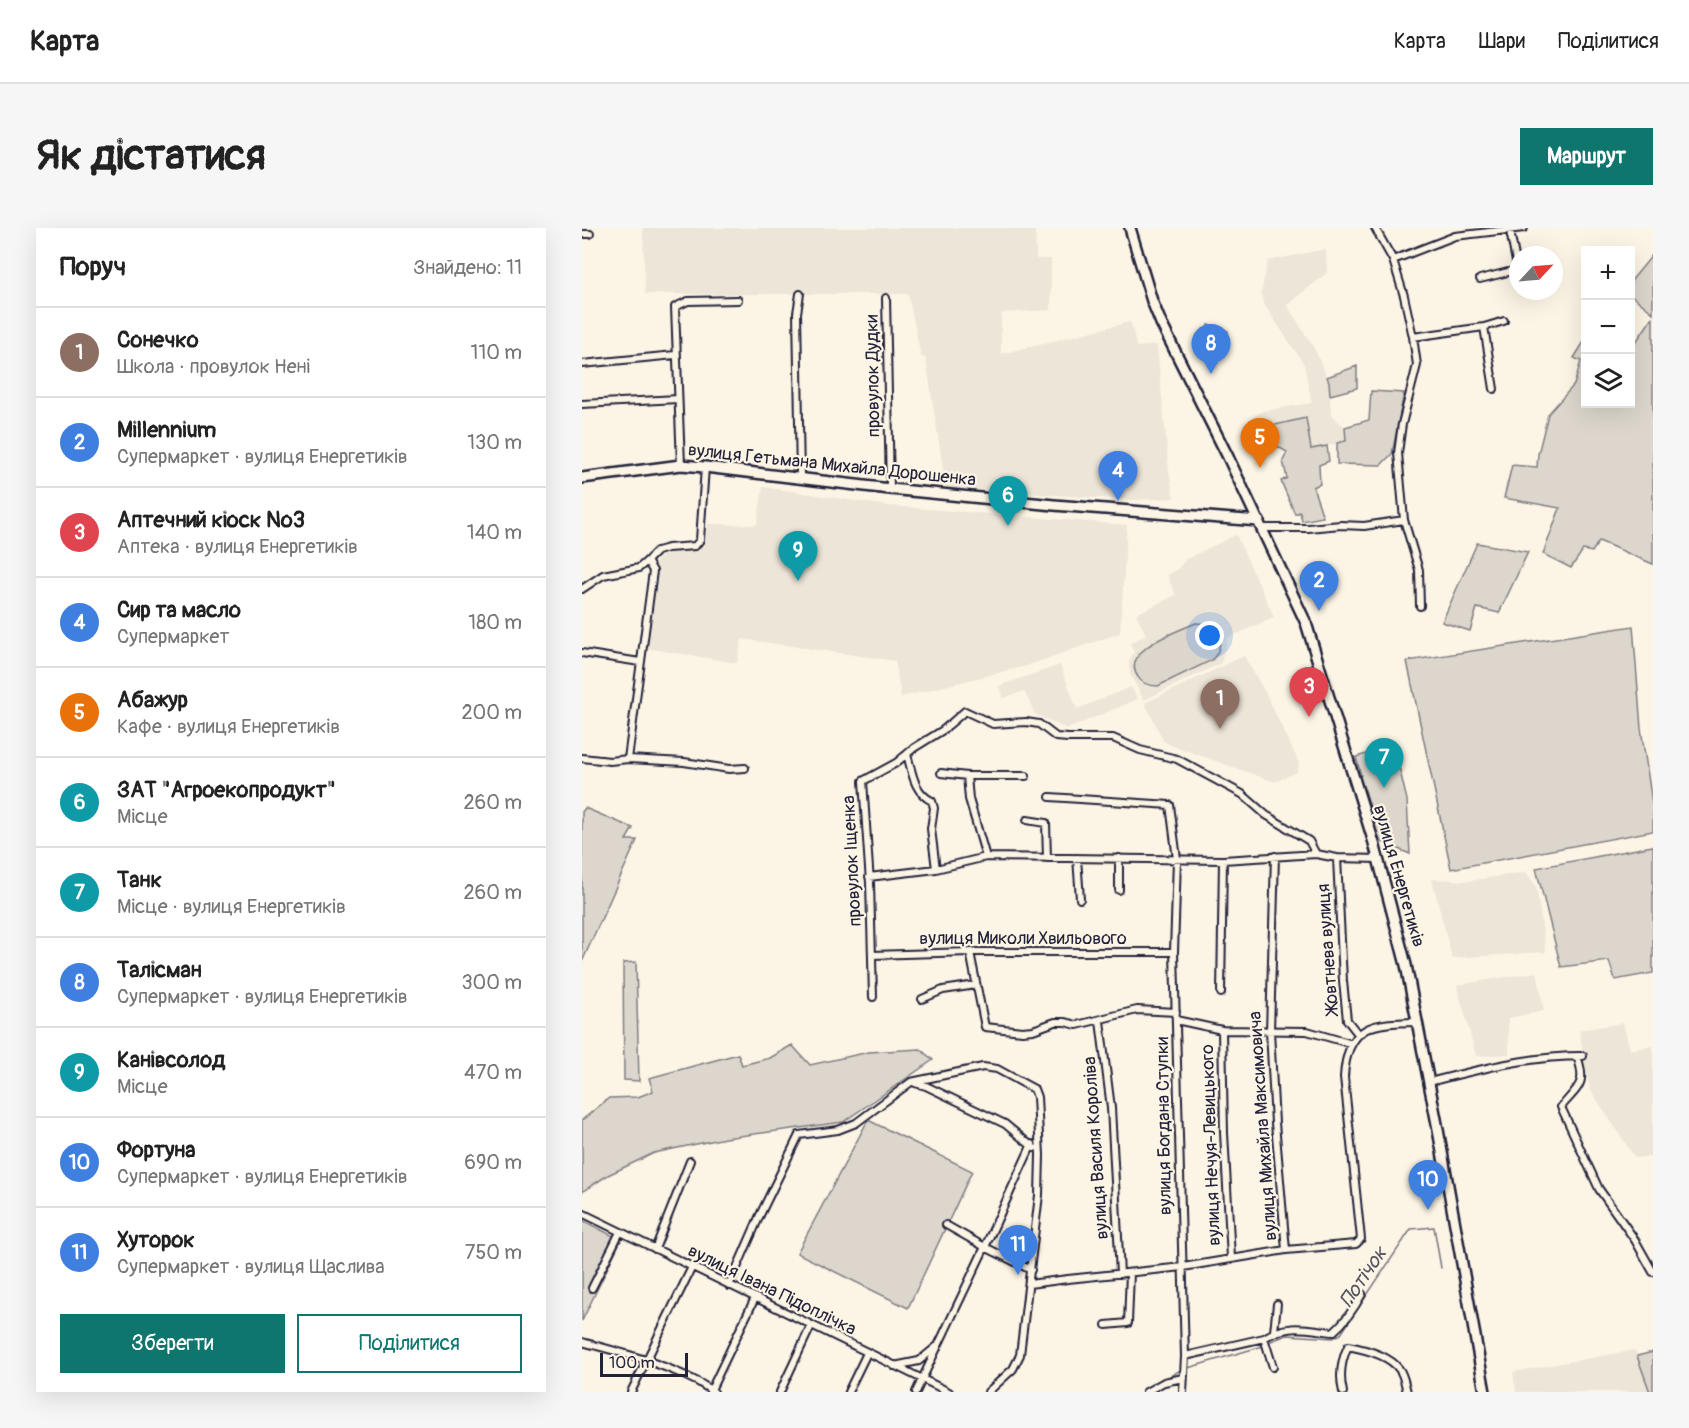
<!DOCTYPE html>
<html lang="uk">
<meta charset="utf-8">
<style>
:root{--surface:#fff;--page:#f6f6f6;--text:#222;--muted:#767676;--line:#e0e0e0;--accent:#0f766e}
body{margin:0;font-family:Pangolin,sans-serif;background:var(--page);color:var(--text)}
.controls{position:absolute;right:18px;top:18px;display:grid;overflow:hidden;border-radius:0px;box-shadow:0 6px 24px #0002}
.controls button{width:54px;height:54px;display:grid;place-items:center;padding:0;border:0;border-bottom:2px solid var(--line);background:var(--surface);color:var(--text);font:30px sans-serif}
.compass{position:absolute;left:927px;top:18px;width:54px;height:54px;border-radius:50%;background:var(--surface);box-shadow:0 6px 24px #0002;rotate:64deg}
.scale{position:absolute;left:18px;bottom:15px;width:88px;box-sizing:border-box;padding-left:6px;border:3px solid #22223b;border-top:0;font-size:16px;line-height:21px;white-space:nowrap;color:#22223b;-webkit-text-stroke:4px #fcf5e5;paint-order:stroke}
.you{position:absolute;left:628px;top:408px;width:21px;height:21px;margin:-15px;border:4px solid #fff;border-radius:50%;background:#1a73e8;box-shadow:0 0 0 9px #1a73e833}
.badge{display:grid;place-items:center;width:39px;height:39px;border-radius:50%;background:var(--accent);color:#fff;font-size:20px;font-weight:700}
.pin{position:absolute;translate:-50% -50px;filter:drop-shadow(0 2px 3px #0008)}
.pin::after{content:'';position:absolute;top:32px;width:21px;height:18px;background:inherit;clip-path:polygon(0 0,100% 0,50% 100%)}
.list{margin:0;padding:0;list-style:none}
h2{display:flex;justify-content:space-between;align-items:center;height:78px;margin:0;padding:0 24px;font-size:26px}
h2 small{font-size:20px;font-weight:400;color:var(--muted)}
.list li{display:grid;grid-template-columns:39px 1fr auto;gap:18px;align-items:center;box-sizing:border-box;height:90px;padding:0 24px;border-top:2px solid var(--line)}
.list b{display:block;font-size:22px;white-space:nowrap}
.list p{margin:0;font-size:20px;white-space:nowrap;color:var(--muted)}
.list em{font-size:20px;font-style:normal;color:var(--muted)}
.actions{display:flex;gap:12px;padding:18px 24px}
.actions a{flex:1;padding:14px 0;border:2px solid var(--accent);border-radius:0px;text-align:center;font-size:21px;color:var(--accent)}
.actions .main{background:var(--accent);color:#fff}
.icon{flex:none;width:33px;height:33px;fill:none;stroke:currentColor;stroke-width:2;stroke-linecap:round;stroke-linejoin:round}
.map{position:relative;flex:none;width:1071px;height:1164px;overflow:hidden;border-radius:0px}
header{display:flex;align-items:center;gap:36px;box-sizing:border-box;height:84px;padding:0 30px;background:var(--surface);border-bottom:2px solid var(--line)}
header strong{font-size:28px}
nav{display:flex;gap:33px;margin-inline-start:auto;font-size:21px}
.intro{display:flex;align-items:center;justify-content:space-between;box-sizing:border-box;height:144px;padding:0 36px}
h1{margin:0;font-size:42px}
.button{padding:15px 27px;border-radius:0px;background:var(--accent);color:#fff;font-size:21px;font-weight:700}
main{display:flex;gap:36px;padding:0 36px}
aside{flex:1;background:var(--surface);border-radius:0px;box-shadow:0 6px 24px #0002}
.map>svg:first-child{display:block}
</style>
<header>
<strong>Карта</strong>
<nav><a>Карта</a><a>Шари</a><a>Поділитися</a></nav>
</header>
<div class="intro"><h1>Як дістатися</h1><a class="button">Маршрут</a></div>
<main>
<aside>
<h2>Поруч<small>Знайдено: 11</small></h2>
<ul class="list">
<li><span class="badge" style="background:#8d6e63">1</span><div><b>Сонечко</b><p>Школа · провулок Нені</p></div><em>110 m</em></li>
<li><span class="badge" style="background:#3f7fe0">2</span><div><b>Millennium</b><p>Супермаркет · вулиця Енергетиків</p></div><em>130 m</em></li>
<li><span class="badge" style="background:#e0444e">3</span><div><b>Аптечний кіоск №3</b><p>Аптека · вулиця Енергетиків</p></div><em>140 m</em></li>
<li><span class="badge" style="background:#3f7fe0">4</span><div><b>Сир та масло</b><p>Супермаркет</p></div><em>180 m</em></li>
<li><span class="badge" style="background:#e8710a">5</span><div><b>Абажур</b><p>Кафе · вулиця Енергетиків</p></div><em>200 m</em></li>
<li><span class="badge" style="background:#0f9aa8">6</span><div><b>ЗАТ &quot;Агроекопродукт&quot;</b><p>Місце</p></div><em>260 m</em></li>
<li><span class="badge" style="background:#0f9aa8">7</span><div><b>Танк</b><p>Місце · вулиця Енергетиків</p></div><em>260 m</em></li>
<li><span class="badge" style="background:#3f7fe0">8</span><div><b>Талісман</b><p>Супермаркет · вулиця Енергетиків</p></div><em>300 m</em></li>
<li><span class="badge" style="background:#0f9aa8">9</span><div><b>Канівсолод</b><p>Місце</p></div><em>470 m</em></li>
<li><span class="badge" style="background:#3f7fe0">10</span><div><b>Фортуна</b><p>Супермаркет · вулиця Енергетиків</p></div><em>690 m</em></li>
<li><span class="badge" style="background:#3f7fe0">11</span><div><b>Хуторок</b><p>Супермаркет · вулиця Щаслива</p></div><em>750 m</em></li>
</ul>
<div class="actions"><a class="main">Зберегти</a><a>Поділитися</a></div>
</aside>
<div class="map">
<svg width="1071" height="1164" viewBox="0 0 1071 1164">
<rect width="100%" height="100%" fill="#fcf5e5"/>
<filter id="ink" filterUnits="userSpaceOnUse"><feTurbulence type="fractalNoise" baseFrequency=".0167" numOctaves="2"/><feDisplacementMap in="SourceGraphic" scale="12" xChannelSelector="R" yChannelSelector="G"/><feConvolveMatrix kernelMatrix="1 2 1 2 8 2 1 2 1" color-interpolation-filters="sRGB"/></filter>
<g filter="url(#ink)">
<path fill="#ece5d8" d="M 61,0 L 453,0 L 454,31 L 469,31 L 469,82 L 419,85 L 419,126 L 548,94 L 551,103 L 554,119 L 575,117 L 587,244 L 592,270 L 549,272 L 364,260 L 344,131 L 339,128 L 326,66 L 63,66 Z
M 744,21 L 745,45 L 705,77 L 732,120 L 747,154 L 749,187 L 763,199 L 764,213 L 729,222 L 724,191 L 675,201 L 669,190 L 681,183 L 730,175 L 722,136 L 682,76 L 679,65 L 686,33 Z
M 181,259 L 307,278 L 545,297 L 538,405 L 444,438 L 319,469 L 313,433 L 160,411 L 155,435 L 64,420 L 74,334 L 81,327 L 123,318 L 126,296 L 175,297 Z
M 654,307 L 692,389 L 646,410 L 639,435 L 562,472 L 548,446 L 547,433 L 552,424 L 548,415 L 564,407 L 554,386 L 594,367 L 585,347 L 595,342 L 604,331 Z
M 662,428 L 683,464 L 717,535 L 715,544 L 693,554 L 586,516 L 581,512 L 563,475 Z
M 478,437 L 495,481 L 549,459 L 556,471 L 485,501 L 453,486 L 442,463 L 421,470 L 417,458 Z
M 944,644 L 954,658 L 964,724 L 870,730 L 850,651 L 887,653 Z
M 955,744 L 962,783 L 926,790 L 927,826 L 894,828 L 875,757 Z
M 1041,795 L 1048,822 L 1071,818 L 1071,928 L 1053,930 L 1008,861 L 997,802 Z
M 1053,1122 L 1068,1164 L 934,1164 L 931,1144 Z"/>
<path fill="#dcd6cc" stroke="#7f7c84" stroke-width="1.5" d="M 1071,26 L 1071,85 L 1049,67 L 1049,53 Z
M 1071,89 L 1071,336 L 1017,313 L 1010,324 L 1001,322 L 989,340 L 961,326 L 978,280 L 922,270 L 930,237 L 955,239 L 956,226 L 966,186 L 992,157 L 999,133 L 992,130 L 1003,112 L 1004,176 L 1048,176 L 1049,121 Z
M 626,97 L 646,103 L 641,124 L 629,126 Z
M 775,138 L 775,160 L 748,167 L 747,154 L 745,149 Z
M 789,163 L 822,165 L 810,226 L 799,237 L 755,236 L 755,215 L 764,213 L 763,199 L 787,192 Z
M 724,190 L 729,221 L 745,218 L 747,233 L 737,237 L 738,256 L 731,259 L 741,289 L 720,293 L 718,284 L 713,286 L 699,253 L 705,250 L 701,233 L 705,224 L 689,215 L 675,201 Z
M 895,315 L 946,324 L 917,385 L 895,380 L 888,403 L 860,394 Z
M 614,395 C 637,395 645,415 630,432 L 576,458 C 569,458 560,456 556,449 C 537,422 596,403 614,395 Z
M 1051,398 L 1059,500 L 1071,582 L 1071,603 L 869,641 L 825,433 Z
M 812,518 L 825,572 L 828,626 L 795,612 L 789,594 L 791,590 L 783,562 L 778,559 L 776,549 L 779,547 L 774,529 Z
M 3,580 L 51,600 L 44,612 L 55,612 L 0,734 L 0,584 Z
M 1071,618 L 1071,745 L 1033,752 L 1027,733 L 979,739 L 954,640 Z
M 54,734 L 57,853 L 42,852 L 41,735 Z
M 210,817 L 228,837 L 287,824 L 338,821 L 351,832 L 261,894 L 143,910 L 72,925 L 26,947 L 0,964 L 0,892 L 27,870 L 56,869 L 71,863 L 67,850 L 156,826 L 160,837 L 188,830 Z
M 286,892 L 390,943 L 326,1080 L 215,1025 Z
M 0,992 L 39,1012 L 0,1093 Z
M 1071,1124 L 1071,1164 L 1068,1164 L 1055,1128 Z"/>
<g fill="none" stroke-linecap="round" stroke-linejoin="round">
<path stroke="#78757e" stroke-width="1.5" d="M 689,1113 L 705,1107 L 751,1110 L 759,1106 L 829,1001 L 852,999 L 859,1040
M 606,1140 L 681,1118
M 583,1151 L 597,1143"/>
<g stroke="#22223b" stroke-width="10">
<path id="street" d="M 793,0 L 811,32 L 822,68 L 831,109 L 835,137 L 820,196 L 816,225 L 822,292 L 837,342 L 838,378
M 0,6 L 8,6
M 811,32 L 873,8 L 942,0
M 898,51 L 930,43 L 935,39 L 928,3
M 218,66 L 215,85 L 218,249
M 304,70 L 308,261
M 902,99 L 912,161
M 831,109 L 902,99 L 922,93
M 0,136 L 93,127
M 0,176 L 96,171
M 99,237 L 93,79 L 106,73 L 156,72
M 680,300 L 726,300 L 759,297 L 782,298 L 822,292
M 0,361 L 21,347 L 57,340 L 65,333 L 75,323 L 86,320 L 113,318 L 118,312 L 123,239
M 0,425 L 58,434
M 325,526 C 330,544 332,565 350,573 L 352,580 L 349,601 L 354,641
M 0,530 L 28,533 L 46,531 L 102,534 L 147,541 L 163,540
M 46,531 L 71,343 L 65,333
M 359,545 L 385,548 L 444,548
M 385,548 L 387,571 L 404,629
M 468,569 L 588,577 L 595,631 L 592,724 L 603,1128 L 601,1164
M 445,592 L 464,595 L 465,630
M 693,628 L 688,803 L 693,895 L 704,1022
M 495,630 L 498,671
M 755,630 L 761,753 L 765,792 L 776,806
M 287,649 L 354,641 L 404,629 L 641,632 L 734,626 L 755,630 L 797,631
M 537,662 L 537,630
M 388,724 L 403,799 L 440,803 L 451,802 L 473,794 L 483,794 L 495,797 L 555,782 L 594,784
M 290,727 L 388,724 L 592,724
M 639,765 L 641,632
M 291,769 L 288,655 L 281,553 L 314,535 L 332,520 L 361,502 L 383,483 L 411,496 L 444,494 L 457,496 L 474,509 L 486,510 L 531,510 L 558,522 L 595,531 L 660,566 L 684,587 L 727,613 L 734,626
M 340,771 L 361,762 L 394,757
M 594,792 L 640,802 L 725,803 L 770,816
M 518,793 L 529,880 L 538,1046
M 640,802 L 642,905 L 649,1030
M 995,828 C 1005,856 997,858 979,879 L 1017,961 L 1053,1012 L 1071,1044
M 847,854 C 898,841 948,828 1001,828
M 333,855 L 344,858 L 423,896 L 452,920
M 0,985 L 367,1164
M 364,997 L 403,1019 L 449,1042
M 73,1021 L 108,933
M 447,1056 L 486,1051 L 601,1039 L 704,1022 L 774,1016 L 779,1011 L 762,849 C 765,796 791,795 835,794
M 147,1058 L 178,987 L 217,907 L 256,902 L 274,895 L 329,854 L 401,839 L 415,841 L 452,861 L 455,869 L 458,927 L 457,967 L 438,1127 L 431,1141 L 406,1164
M 10,1060 L 38,1004
M 524,1097 L 546,1095 L 548,1045
M 692,1103 L 695,1076
M 682,1110 L 691,1139
M 0,1114 C 38,1124 77,1134 112,1152 C 119,1155 125,1160 132,1164
M 603,1128 L 682,1110 C 705,1095 725,1101 751,1104 C 764,1093 772,1081 780,1066
M 312,1138 L 337,1133 L 354,1119
M 49,1164 L 110,1039
M 128,1164 L 173,1070
M 198,1164 L 229,1098
M 266,1164 L 285,1125
M 334,1164 L 403,1019 L 450,916
M 564,1164 L 582,1154 L 601,1150
M 761,1164 C 757,1148 759,1133 766,1118 C 782,1121 807,1127 817,1141 C 822,1147 823,1157 825,1164"/>
</g>
<g stroke="#22223b" stroke-width="14">
<path id="secondary" d="M 548,0 L 570,73 L 579,95 L 646,229 L 724,395 L 792,615 L 824,737 L 855,896 L 903,1164
M 0,250 L 99,237 L 123,239 L 308,261 L 472,277 L 677,293"/>
</g>
<use href="#street" stroke="#fcf5e5" stroke-width="6"/>
<use href="#secondary" stroke="#fcf5e5" stroke-width="9"/>
</g>
</g>
<g text-anchor="middle" dominant-baseline="central" stroke-width="4.5" stroke-linejoin="round" paint-order="stroke">
<g font-size="18" fill="#22223b" stroke="#fcf5e5">
<text transform="translate(291 148) rotate(-91)">провулок Дудки</text>
<text transform="translate(250 237) rotate(6)">вулиця Гетьмана Михайла Дорошенка</text>
<text transform="translate(270 633) rotate(-93)">провулок Іщенка</text>
<text transform="translate(817 648) rotate(74)">вулиця Енергетиків</text>
<text x="441" y="710">вулиця Миколи Хвильового</text>
<text transform="translate(746 721) rotate(-94)">Жовтнева вулиця</text>
<text transform="translate(582 898) rotate(-91)">вулиця Богдана Ступки</text>
<text transform="translate(681 898) rotate(-94)">вулиця Михайла Максимовича</text>
<text transform="translate(629 917) rotate(-92)">вулиця Нечуя-Левицького</text>
<text transform="translate(514 920) rotate(-94)">вулиця Василя Короліва</text>
<text transform="translate(190 1062) rotate(26)">вулиця Івана Підоплічка</text>
</g>
<g font-size="20" font-style="italic" fill="#545362" stroke="#fcf5e5">
<text transform="translate(781 1049) rotate(-56)">Потічок</text>
</g>
</g>
</svg>
<div class="controls">
<button>+</button>
<button>−</button>
<button><svg class="icon" aria-label="layers" viewBox="0 0 24 24"><path d="M12 4l9 5-9 5-9-5zM3 14l9 5 9-5"/></svg></button>
</div>
<svg class="compass" viewBox="-18 -18 36 36"><path d="M0-13l5 13h-10z" fill="#e53935"/><path d="M0 13l5-13h-10z" fill="#767676"/></svg>
<div class="scale">100 m</div>
<div class="you"></div>
<div class="pin badge" style="left:638px;top:501px;background:#8d6e63">1</div>
<div class="pin badge" style="left:737px;top:383px;background:#3f7fe0">2</div>
<div class="pin badge" style="left:727px;top:489px;background:#e0444e">3</div>
<div class="pin badge" style="left:536px;top:273px;background:#3f7fe0">4</div>
<div class="pin badge" style="left:678px;top:240px;background:#e8710a">5</div>
<div class="pin badge" style="left:426px;top:298px;background:#0f9aa8">6</div>
<div class="pin badge" style="left:802px;top:560px;background:#0f9aa8">7</div>
<div class="pin badge" style="left:629px;top:146px;background:#3f7fe0">8</div>
<div class="pin badge" style="left:216px;top:353px;background:#0f9aa8">9</div>
<div class="pin badge" style="left:846px;top:982px;background:#3f7fe0">10</div>
<div class="pin badge" style="left:436px;top:1047px;background:#3f7fe0">11</div>
</div>
</main>
